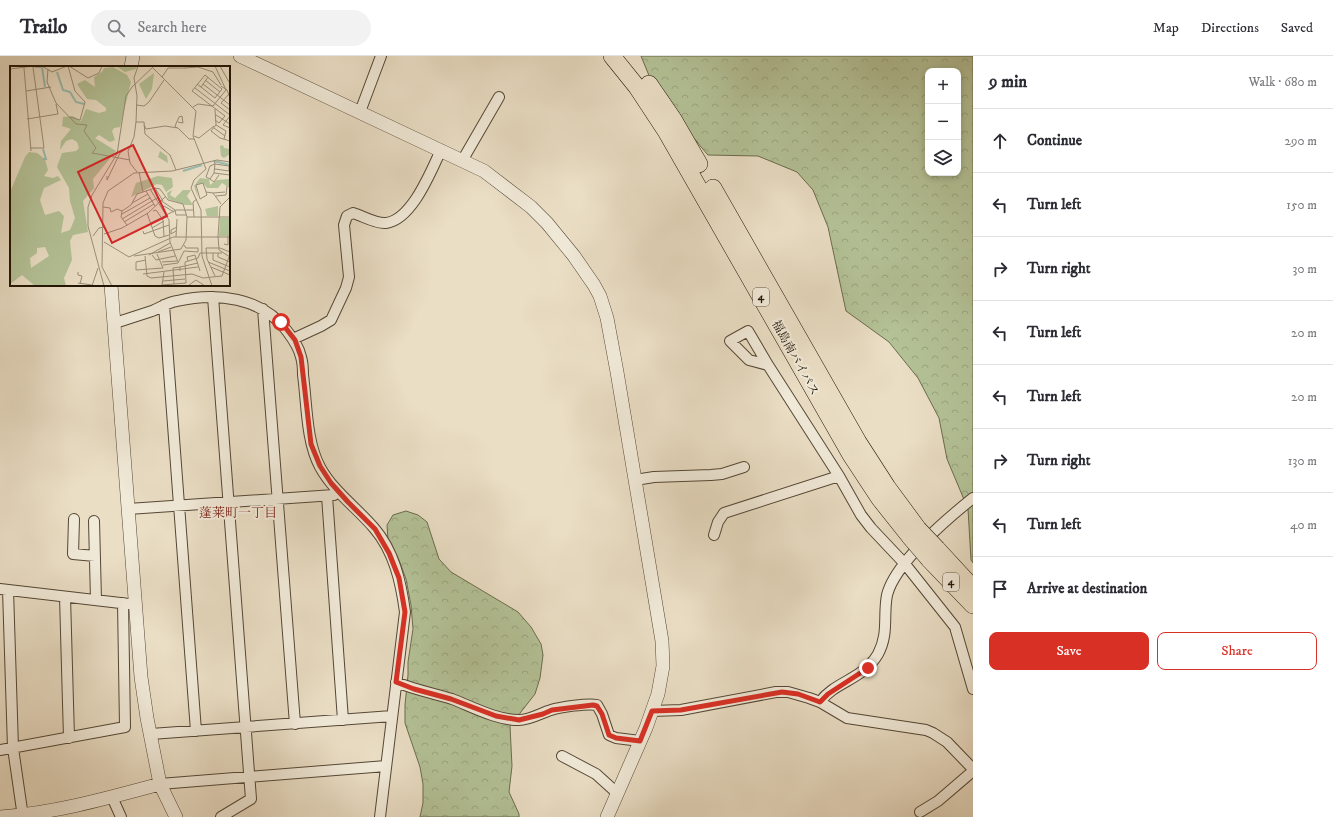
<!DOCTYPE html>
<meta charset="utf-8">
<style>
:root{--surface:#fff;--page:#f2f2f3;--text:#2b2b33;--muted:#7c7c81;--line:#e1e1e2;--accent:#d93025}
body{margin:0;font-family:"IM FELL DW Pica","Noto Serif JP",serif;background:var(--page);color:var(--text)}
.controls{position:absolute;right:12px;top:12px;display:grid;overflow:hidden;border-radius:8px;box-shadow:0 2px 6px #0003}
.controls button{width:36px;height:36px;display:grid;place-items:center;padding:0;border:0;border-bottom:1px solid var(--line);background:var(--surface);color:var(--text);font:20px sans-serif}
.stop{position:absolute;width:12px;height:12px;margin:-9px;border:3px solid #d93025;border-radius:50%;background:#fff}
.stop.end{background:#d93025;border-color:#fff;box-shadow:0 1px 4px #0008}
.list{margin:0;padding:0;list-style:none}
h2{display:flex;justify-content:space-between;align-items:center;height:52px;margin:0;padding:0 16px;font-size:17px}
h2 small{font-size:13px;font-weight:400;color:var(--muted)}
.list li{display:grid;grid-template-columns:26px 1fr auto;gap:12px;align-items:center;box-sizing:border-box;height:64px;padding:0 16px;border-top:1px solid var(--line)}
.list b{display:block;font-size:15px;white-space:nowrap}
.list em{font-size:13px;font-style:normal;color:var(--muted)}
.actions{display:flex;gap:8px;padding:12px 16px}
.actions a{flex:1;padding:9px 0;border:1px solid var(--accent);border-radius:8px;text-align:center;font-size:14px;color:var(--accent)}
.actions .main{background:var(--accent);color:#fff}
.icon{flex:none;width:22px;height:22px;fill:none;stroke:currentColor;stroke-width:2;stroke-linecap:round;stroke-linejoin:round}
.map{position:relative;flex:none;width:973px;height:761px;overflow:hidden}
header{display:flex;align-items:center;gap:24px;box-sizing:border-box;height:56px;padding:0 20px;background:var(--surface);border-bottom:1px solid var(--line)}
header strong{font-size:19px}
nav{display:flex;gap:22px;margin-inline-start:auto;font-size:14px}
.search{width:280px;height:36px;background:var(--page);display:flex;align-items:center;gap:10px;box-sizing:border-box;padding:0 14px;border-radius:22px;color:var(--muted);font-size:15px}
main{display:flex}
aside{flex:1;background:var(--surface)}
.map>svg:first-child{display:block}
</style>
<header>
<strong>Trailo</strong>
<div class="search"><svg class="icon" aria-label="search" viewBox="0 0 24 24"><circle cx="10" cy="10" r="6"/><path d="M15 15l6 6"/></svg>Search here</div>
<nav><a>Map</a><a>Directions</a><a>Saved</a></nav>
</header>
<main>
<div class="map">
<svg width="973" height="761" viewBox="0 0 973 761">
<defs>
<pattern id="forest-crowns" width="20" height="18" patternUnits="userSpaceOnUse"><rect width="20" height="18" fill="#b4c297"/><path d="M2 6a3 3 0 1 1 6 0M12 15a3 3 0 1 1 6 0" fill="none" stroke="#9aa681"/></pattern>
</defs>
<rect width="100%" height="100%" fill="#eadec5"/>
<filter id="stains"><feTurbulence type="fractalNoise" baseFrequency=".005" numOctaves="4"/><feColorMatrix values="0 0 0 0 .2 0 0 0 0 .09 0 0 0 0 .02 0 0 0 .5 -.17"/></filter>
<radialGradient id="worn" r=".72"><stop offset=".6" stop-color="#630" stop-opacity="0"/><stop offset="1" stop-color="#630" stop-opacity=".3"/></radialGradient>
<path fill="url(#forest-crowns)" stroke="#6b6c4e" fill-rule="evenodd" d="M 641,0 L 973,0 L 973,507 L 971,504 L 968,453 L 947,403 L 939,362 L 918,322 L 889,286 L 846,255 L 828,171 L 813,134 L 797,116 L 758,100 L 708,99 L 657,39 ZM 928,15 L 958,15 L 958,117 L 928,117 Z
M 406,455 L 418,459 L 427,466 L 439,503 L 451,516 L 518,556 L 531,571 L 541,588 L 543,599 L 540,622 L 535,638 L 510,670 L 512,710 L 509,736 L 519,758 L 519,761 L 420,761 L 423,747 L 423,728 L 420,711 L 405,667 L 405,649 L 408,619 L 408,606 L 413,573 L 411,549 L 406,523 L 399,504 L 388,484 L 387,469 L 393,459 Z"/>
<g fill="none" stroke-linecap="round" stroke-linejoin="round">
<g stroke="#544735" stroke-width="12">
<path id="minor" d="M 360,56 L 381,0
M 462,105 L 499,41
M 213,241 L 251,743 L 221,761
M 164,249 L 196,675
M 263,253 L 295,668
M 115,267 C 127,263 140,259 152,255 C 160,252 168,246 177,245 C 216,236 262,241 287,275 C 293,283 299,291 301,301 C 303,307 303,313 303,319 C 307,348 306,385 320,411 C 333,435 356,451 374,472 C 394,495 401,526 405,556 L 380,761
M 293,283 L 321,270 L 331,264 L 346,232 L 349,221 L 344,169 L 347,160 L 353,157 C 363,160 376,168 386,167 C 412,164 431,115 441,94
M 768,309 L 749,304 L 730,285 L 748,275 L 768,309 L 839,420 L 861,459 L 871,472 L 905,508 L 955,571 L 973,633
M 635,424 L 654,421 L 711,419 L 722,418 L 744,411
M 327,440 L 343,664
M 128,453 L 334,439
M 74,463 L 73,498 L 95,500
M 94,465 L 96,544
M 714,479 L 718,466 L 724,457 L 839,420
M 0,533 L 129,548
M 8,534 L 13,692 L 23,761
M 65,541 L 69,682
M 396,626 C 415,634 433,637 452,643 C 473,651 496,664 519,664 C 530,664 541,657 551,654 C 560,651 588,647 597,649 L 602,658 L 609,679 L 616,682 L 640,685
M 820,646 C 835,625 863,624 878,598 C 889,578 883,559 887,539 C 895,507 948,462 973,442
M 652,655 L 681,654 L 776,636 L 788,636 L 809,642 L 820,646 L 847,662 L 926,674 L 933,677 L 947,686 L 973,713
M 151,678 L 392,660
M 0,694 L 125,671 L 123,547
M 562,700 L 596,718 L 617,737
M 160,728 L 386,710
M 112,741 L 121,761
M 920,756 L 938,745 L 973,715"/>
</g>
<g stroke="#544735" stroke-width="14">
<path id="tertiary" d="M 240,0 L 484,115 L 531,151 L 547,167 L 574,200 L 594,229 L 600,240 L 607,262 L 617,316 L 662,585 L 663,610 L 658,638 L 646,672 L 607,761
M 131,11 L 133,0
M 111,229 L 141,621 L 147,662 L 160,728 L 176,761
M 0,761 C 55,757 108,742 160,728"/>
</g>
<g stroke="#221505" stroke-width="18">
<path id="trunk" d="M 612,0 L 637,31 L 666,75 L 851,399 L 880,443 L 911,482
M 649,28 L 673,63 L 699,108
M 713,132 L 858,386 L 887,431 L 918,473
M 937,493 L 973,532
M 929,503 L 973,549"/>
</g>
<use href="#minor" stroke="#f1ead9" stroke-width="10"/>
<use href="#tertiary" stroke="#f1ead9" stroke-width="13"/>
<use href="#trunk" stroke="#eadec5" stroke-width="17"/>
<g stroke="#221505" stroke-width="18" stroke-linecap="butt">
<path id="trunk-bridge" d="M 918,473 L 937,493
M 911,482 L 929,503"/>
</g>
<use href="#trunk-bridge" stroke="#eadec5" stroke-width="17"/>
</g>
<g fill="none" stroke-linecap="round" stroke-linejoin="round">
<path stroke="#d93025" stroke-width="5" d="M 281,266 L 295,284 L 301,301 L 311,388 L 320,410 L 331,427 L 348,446 L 375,473 L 389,497 L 399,522 L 405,556 L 396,626 L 414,633 L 451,643 L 496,660 L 519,664 L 543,658 L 552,654 L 593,649 L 597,650 L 602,658 L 609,679 L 616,682 L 640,685 L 652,655 L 681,654 L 782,636 L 798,638 L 820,646 L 828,638 L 868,612"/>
</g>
<g text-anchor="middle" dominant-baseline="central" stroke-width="4" stroke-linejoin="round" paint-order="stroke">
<g fill="#f1ead9" stroke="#605545" stroke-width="1">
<rect x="753" y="232" width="16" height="18" rx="3"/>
<rect x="943" y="517" width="16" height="18" rx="3"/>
</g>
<g font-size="11" font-weight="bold" fill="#221505">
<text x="761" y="241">4</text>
<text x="951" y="526">4</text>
</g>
<g font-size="12" fill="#221505" stroke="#f1ead9">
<text transform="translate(795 302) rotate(61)">福島南バイパス</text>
</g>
<g font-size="13" fill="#7a1f14" stroke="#f1ead9">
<text x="238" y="457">蓬莱町一丁目</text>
</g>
</g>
<g transform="translate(10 10)">
<rect width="220" height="220" fill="#eadec5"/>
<path d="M 106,0 L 127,0 L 126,3 L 115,6 ZM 103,1 L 117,9 L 121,16 L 110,61 L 104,62 L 102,65 L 105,74 L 100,76 L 89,69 L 85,72 L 106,85 L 83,113 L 84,122 L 73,135 L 78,166 L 63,169 L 60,175 L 62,194 L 54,212 L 56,220 L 25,220 L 12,209 L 0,218 L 0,126 L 15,91 L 19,86 L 27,87 L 35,93 L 38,104 L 34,110 L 43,112 L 48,110 L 51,114 L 34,122 L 30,134 L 35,149 L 49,145 L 54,150 L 51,167 L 60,164 L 65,152 L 60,135 L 59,122 L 47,101 L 52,87 L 66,85 L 69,82 L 67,76 L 62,73 L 56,75 L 50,84 L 51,75 L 61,63 L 52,60 L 53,51 L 63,50 L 71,55 L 76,43 L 89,47 L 96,45 L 96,42 L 86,34 L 77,33 L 67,18 L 75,14 L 85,21 L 84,11 L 92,6 L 94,2 ZM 35,181 L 39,190 L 21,202 L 20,192 L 27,187 L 27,182 ZM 144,7 L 142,23 L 136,33 L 129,18 ZM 213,79 L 214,82 L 220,83 L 220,88 L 214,92 L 211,90 L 210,80 ZM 150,85 L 157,90 L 158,97 L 148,91 ZM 148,110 L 162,112 L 163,121 L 156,126 L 152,119 L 147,118 L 121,131 L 126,117 ZM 190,112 L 199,113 L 200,119 L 207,114 L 219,113 L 220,122 L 212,117 L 208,122 L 197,122 L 193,117 L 186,119 L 188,132 L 184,120 ZM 162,124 L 160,129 L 165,132 L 173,124 L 181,124 L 177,130 L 183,139 L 175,139 L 158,133 L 157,127 Z" fill="#b4c297" fill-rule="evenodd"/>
<path d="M 208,140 L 208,150 L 197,150 L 195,143 ZM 210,152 L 220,152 L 219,170 L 209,170 Z" fill="#b4c297"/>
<path fill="none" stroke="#98bcaf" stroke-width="2" d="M 25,1 L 32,1 L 35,21M 47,6 L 53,24 L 60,26 L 66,36 L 74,38M 33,93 L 36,93 L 33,83M 204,95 L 220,99M 173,105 L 192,99"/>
<path fill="none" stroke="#9a8e78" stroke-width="1" d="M 32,0 L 42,6 L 57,0M 58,0 L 65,25 L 75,36 L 70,54 L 60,51M 59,0 L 78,12 L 89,7 L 92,0M 128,0 L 124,12 L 127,30 L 126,56 L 134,56 L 135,68 L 160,89 L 166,104M 210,0 L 219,16M 23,1 L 34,82M 142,1 L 186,45 L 183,70 L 196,103 L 184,114 L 181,122 L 191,144 L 192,190 L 202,220M 14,2 L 21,85M 175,2 L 188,1 L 203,6 L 211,19M 0,3 L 24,0M 38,3 L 37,16 L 46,37 L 66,58 L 77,59 L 74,65 L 86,82 L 82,87 L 120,94M 152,11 L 158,2 L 176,2M 195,14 L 210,26M 187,18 L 205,32 L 212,23 L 195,9 L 182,25 L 215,50 L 209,57 L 205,54M 193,18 L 220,39M 211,20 L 217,24 L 220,32M 191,21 L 198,11M 185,22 L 220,49M 16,25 L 41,21M 219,28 L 211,37 L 220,44M 126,39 L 134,40 L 139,36 L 154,14M 183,41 L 188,38 L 203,40 L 216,24 L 205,0M 205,43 L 206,59 L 201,65 L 210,72 L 220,75M 206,49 L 220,58M 220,50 L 213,59 L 220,62M 17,53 L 48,48 L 46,38M 126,56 L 124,71 L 118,85 L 120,97 L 127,106M 134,59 L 136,63 L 155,60 L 168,62 L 179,73 L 184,73M 206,59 L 216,65 L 214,73M 167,62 L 165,60 L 169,51 L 172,50 L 173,57 L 168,56M 204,62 L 215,70M 184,70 L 189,72 L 204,60M 20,82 L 34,82M 204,95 L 205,98 L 204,107 L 200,113 L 196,111 L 200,100 L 205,98 L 219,100 L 219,105 L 205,103M 129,106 L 133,126M 204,107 L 220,109M 97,110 L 97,114 L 110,87 L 120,80M 200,113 L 204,116 L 209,109M 193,117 L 197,129 L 190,133 L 186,119 ZM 145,122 L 153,135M 140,123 L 159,154 L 160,176 L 168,196M 136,125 L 145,140M 196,126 L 203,127 L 211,138M 203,127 L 215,126M 206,130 L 216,129 L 217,120M 122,137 L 138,128M 93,141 L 100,142 L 101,146 L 107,143 L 112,145M 152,142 L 154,140 L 164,146M 143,145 L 146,144 L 153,154 L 154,170M 137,147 L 145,170 L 149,172 L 159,169M 112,148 L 140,132M 184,151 L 183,136 L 187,133M 112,153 L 147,132 L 165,144 L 166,149 L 177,149M 114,156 L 144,138M 141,157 L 166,144 L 184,144M 117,159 L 111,151 L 112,145 L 121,139 L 127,128 L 145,122 L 150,123 L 158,134 L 173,138 L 177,151M 142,162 L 154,155M 133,165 L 134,168 L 159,159M 166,165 L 161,168 L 161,164 L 167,161M 94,168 L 112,162 L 138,147 L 155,131M 83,170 L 89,162 L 94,161M 166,171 L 167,153M 94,176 L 119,191 L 163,171 L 220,171M 214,178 L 218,179 L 218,170M 148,186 L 161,181M 203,187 L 203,194 L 220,201M 208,187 L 208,191 L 220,196M 139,189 L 160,177M 142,189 L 146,194 L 165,190M 124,190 L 171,183 L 176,174 L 177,151 L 220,151M 135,190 L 137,210 L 141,212 L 182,208 L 193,212 L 212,210 L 219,191M 220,191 L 209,184 L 208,170 L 210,141 L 220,131M 136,194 L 126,196 L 126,204 L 153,202 L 147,188M 178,195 L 177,191 L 185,189 L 190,205M 152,196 L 167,195M 198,196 L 220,205M 153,199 L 168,197 L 174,185 L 188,186 L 188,182 L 176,182 L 174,179M 170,201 L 188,197M 201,201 L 220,209M 68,206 L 68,209 L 72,210 L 70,218M 154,206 L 152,219 L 176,217 L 175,196 L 188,192 L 190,187 L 212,187M 133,208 L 188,201M 205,210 L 197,193 L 196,182 L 210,182 L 220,186M 153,215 L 175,213M 68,217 L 82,219M 164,218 L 163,202 L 170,201 L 170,205M 179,219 L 186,214 L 195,220M 82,220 L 88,202M 94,220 L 78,160 L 78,141 L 82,129 L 107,88 L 116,30 L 122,21 L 144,0M 102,220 L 92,201 L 93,137 L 98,125 L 124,107 L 162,105 L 207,94 L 220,96"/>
<path fill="#d62828" fill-opacity="0.15" stroke="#d62828" stroke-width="2" d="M 123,79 L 157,150 L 102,177 L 68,106 Z"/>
<rect width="220" height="220" fill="none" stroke="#221505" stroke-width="2"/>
</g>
<rect width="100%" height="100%" filter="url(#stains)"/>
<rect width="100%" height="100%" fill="url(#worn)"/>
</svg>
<div class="controls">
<button>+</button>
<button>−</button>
<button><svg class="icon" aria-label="layers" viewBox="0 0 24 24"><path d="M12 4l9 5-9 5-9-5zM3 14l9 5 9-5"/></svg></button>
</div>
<div class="stop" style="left:281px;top:266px"></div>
<div class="stop end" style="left:868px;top:612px"></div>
</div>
<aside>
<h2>9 min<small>Walk · 680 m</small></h2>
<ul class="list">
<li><svg class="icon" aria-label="ahead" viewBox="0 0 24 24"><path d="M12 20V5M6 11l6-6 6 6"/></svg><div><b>Continue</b></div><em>290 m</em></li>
<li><svg class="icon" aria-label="left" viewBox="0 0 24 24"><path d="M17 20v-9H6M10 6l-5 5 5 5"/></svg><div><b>Turn left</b></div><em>150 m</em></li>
<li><svg class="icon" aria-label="right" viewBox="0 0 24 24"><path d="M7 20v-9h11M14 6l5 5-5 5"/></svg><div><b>Turn right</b></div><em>30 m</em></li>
<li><svg class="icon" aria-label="left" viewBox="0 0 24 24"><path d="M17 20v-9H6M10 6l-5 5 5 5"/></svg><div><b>Turn left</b></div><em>20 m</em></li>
<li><svg class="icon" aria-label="left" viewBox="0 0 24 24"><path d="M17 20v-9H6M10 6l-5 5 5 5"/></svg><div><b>Turn left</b></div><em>20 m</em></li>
<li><svg class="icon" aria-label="right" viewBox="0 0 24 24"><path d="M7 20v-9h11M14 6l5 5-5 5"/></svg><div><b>Turn right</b></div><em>130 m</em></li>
<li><svg class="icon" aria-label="left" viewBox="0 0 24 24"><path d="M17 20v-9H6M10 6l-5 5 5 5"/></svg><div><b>Turn left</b></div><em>40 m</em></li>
<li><svg class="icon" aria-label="arrive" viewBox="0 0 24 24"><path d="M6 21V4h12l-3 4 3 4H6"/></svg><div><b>Arrive at destination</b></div></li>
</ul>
<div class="actions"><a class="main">Save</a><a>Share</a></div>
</aside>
</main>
